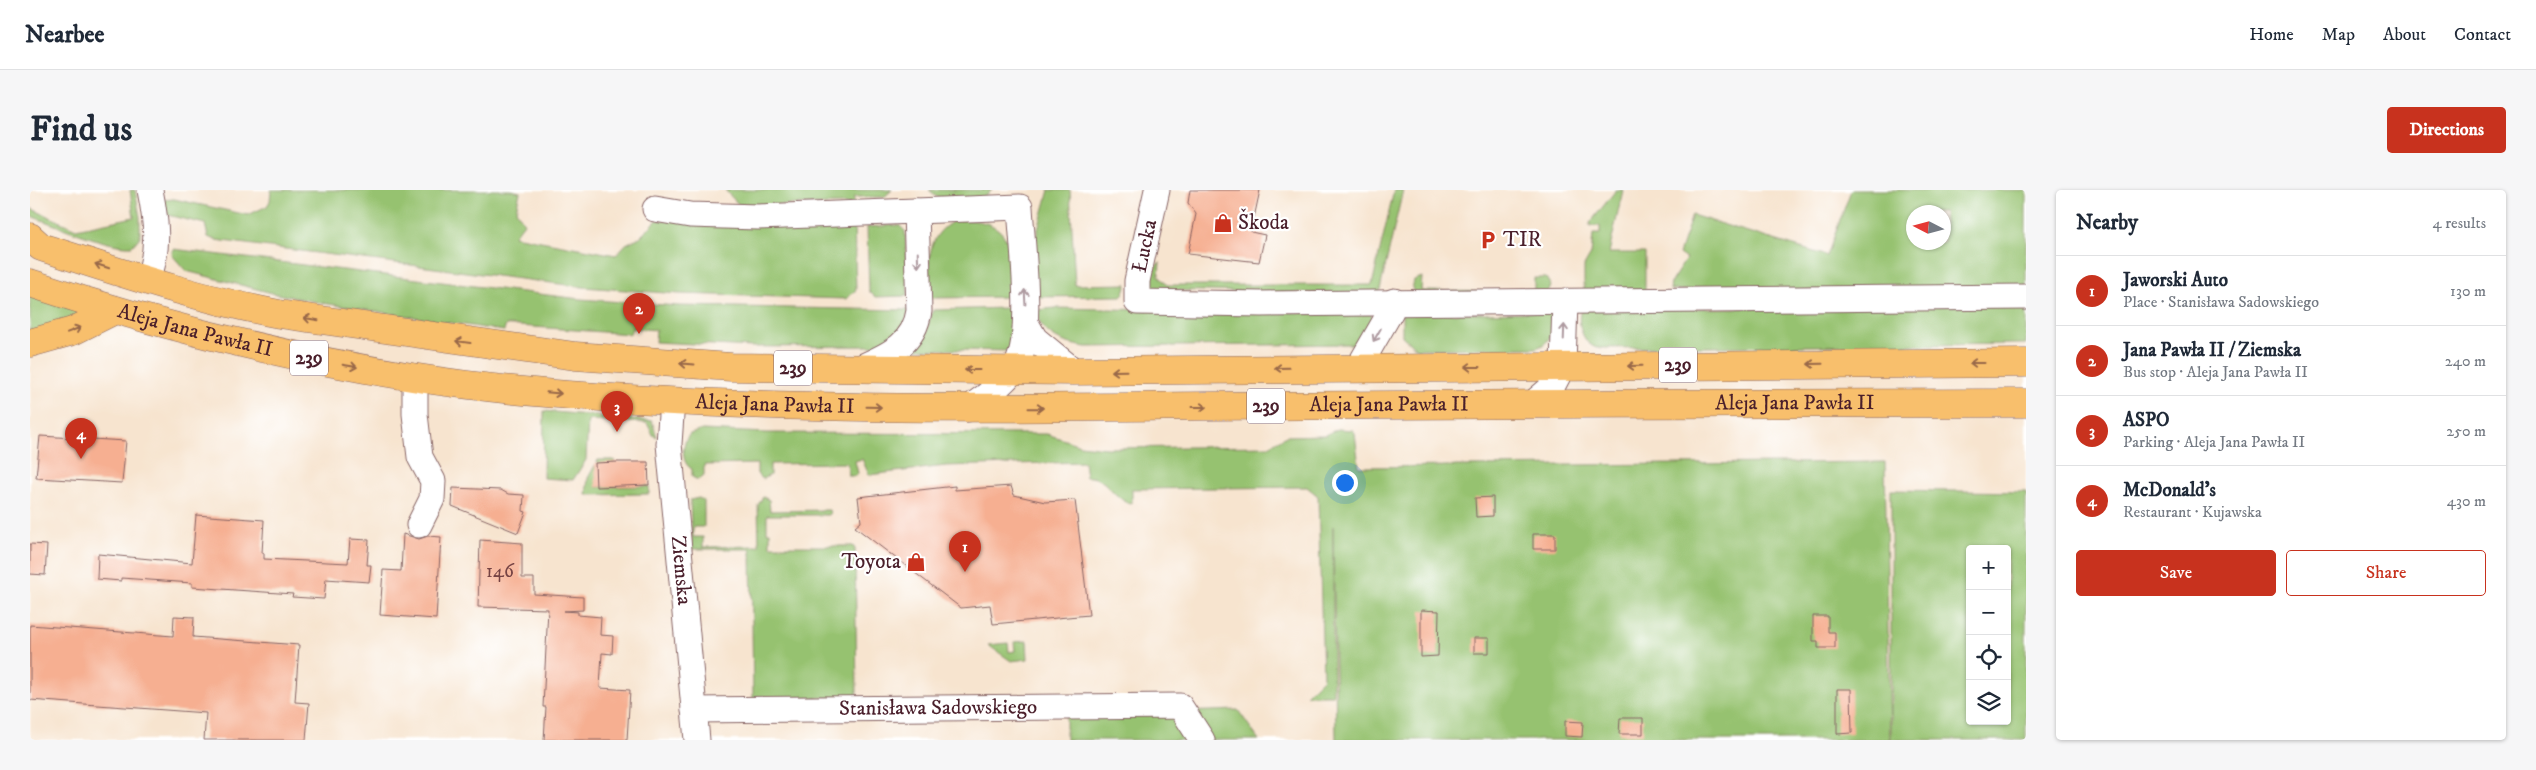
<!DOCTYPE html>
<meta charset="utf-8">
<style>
:root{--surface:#fff;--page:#f6f6f7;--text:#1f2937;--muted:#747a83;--line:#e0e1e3;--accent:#c8321e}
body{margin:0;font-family:"IM FELL DW Pica",serif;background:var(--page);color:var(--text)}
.controls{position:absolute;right:15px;bottom:15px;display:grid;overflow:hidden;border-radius:5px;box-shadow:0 1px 4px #0004}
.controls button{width:45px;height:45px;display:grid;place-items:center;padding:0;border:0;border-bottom:1px solid var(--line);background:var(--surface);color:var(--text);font:25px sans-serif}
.compass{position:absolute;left:1876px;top:15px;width:45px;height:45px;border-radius:50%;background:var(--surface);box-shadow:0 1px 4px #0004;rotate:276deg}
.you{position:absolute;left:1314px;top:292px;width:18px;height:18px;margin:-12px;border:4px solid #fff;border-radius:50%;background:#1a73e8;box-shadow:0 0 0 8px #1a73e833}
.badge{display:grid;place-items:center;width:32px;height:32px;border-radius:50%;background:var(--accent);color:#fff;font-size:16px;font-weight:700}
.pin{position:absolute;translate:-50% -41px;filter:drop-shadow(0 1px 2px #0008)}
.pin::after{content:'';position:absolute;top:26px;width:18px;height:15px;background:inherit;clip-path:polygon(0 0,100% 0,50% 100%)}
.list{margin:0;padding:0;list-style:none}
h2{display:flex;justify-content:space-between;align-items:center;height:65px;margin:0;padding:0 20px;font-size:21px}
h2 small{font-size:16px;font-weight:400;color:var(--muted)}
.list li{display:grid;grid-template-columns:32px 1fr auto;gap:15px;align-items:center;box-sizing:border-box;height:70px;padding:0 20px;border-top:1px solid var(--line)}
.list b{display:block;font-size:19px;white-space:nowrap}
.list p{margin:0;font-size:16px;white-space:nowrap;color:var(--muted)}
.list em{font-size:16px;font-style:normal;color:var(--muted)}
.actions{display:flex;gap:10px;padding:15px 20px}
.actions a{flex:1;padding:11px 0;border:1px solid var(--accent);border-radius:5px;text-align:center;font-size:18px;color:var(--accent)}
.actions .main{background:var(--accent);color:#fff}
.icon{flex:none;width:28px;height:28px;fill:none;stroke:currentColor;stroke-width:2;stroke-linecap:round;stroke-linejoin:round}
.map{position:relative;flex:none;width:1996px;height:550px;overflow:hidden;border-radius:5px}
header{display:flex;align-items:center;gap:30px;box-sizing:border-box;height:70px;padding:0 25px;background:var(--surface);border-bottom:1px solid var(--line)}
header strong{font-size:24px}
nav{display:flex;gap:28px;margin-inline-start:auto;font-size:18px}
.intro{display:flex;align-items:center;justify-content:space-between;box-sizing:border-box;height:120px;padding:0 30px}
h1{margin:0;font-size:35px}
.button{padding:12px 22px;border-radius:5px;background:var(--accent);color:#fff;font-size:18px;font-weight:700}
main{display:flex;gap:30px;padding:0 30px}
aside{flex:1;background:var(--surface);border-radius:5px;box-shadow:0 1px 4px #0004}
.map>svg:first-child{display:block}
</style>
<header>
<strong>Nearbee</strong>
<nav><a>Home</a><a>Map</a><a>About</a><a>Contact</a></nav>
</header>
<div class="intro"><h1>Find us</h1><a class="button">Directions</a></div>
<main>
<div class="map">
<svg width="1996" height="550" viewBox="0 0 1996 550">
<rect width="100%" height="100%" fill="#fff"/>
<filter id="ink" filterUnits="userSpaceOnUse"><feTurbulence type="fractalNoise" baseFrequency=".02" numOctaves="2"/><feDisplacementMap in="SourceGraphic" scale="10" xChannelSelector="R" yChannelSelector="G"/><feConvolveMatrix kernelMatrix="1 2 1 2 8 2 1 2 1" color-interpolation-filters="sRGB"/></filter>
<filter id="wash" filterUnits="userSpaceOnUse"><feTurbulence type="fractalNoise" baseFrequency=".0096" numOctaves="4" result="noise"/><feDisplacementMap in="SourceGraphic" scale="20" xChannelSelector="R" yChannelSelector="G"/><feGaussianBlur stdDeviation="1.12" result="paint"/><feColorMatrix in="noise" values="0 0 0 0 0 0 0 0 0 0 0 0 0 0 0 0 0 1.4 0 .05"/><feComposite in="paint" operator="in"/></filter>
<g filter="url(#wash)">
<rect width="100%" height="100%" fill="#f7e4cf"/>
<path fill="#96c26f" stroke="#70704d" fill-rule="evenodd" d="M 100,0 L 105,0 L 110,27 L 110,47 L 102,56 C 78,58 25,34 0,26 L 0,18 L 46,39 L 104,27 Z
M 241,0 L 480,0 L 490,2 L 486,20 L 494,33 L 484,46 L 586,65 L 596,54 L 610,47 L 627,30 L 824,33 L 826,100 L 816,109 L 650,104 L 553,97 L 185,50 L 178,47 L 175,34 L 137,25 L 134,21 L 134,10 L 144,9 L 218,25 L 237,16 L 240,11 Z
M 695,0 L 862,0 L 854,7 L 824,7 L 824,14 L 709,15 Z
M 899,0 L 962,0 L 953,8 L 909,8 Z
M 1019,0 L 1040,0 L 1045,95 L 1097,94 L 1094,103 L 1091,106 L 1005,107 L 1003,57 Z
M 1364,0 L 1373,0 L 1349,104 L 1120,100 L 1118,98 L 1119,82 L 1130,72 L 1129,86 L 1137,95 L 1342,95 Z
M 1586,0 L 1593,0 L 1579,63 L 1615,63 L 1615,102 L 1554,102 L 1554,76 L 1561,64 L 1563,44 L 1570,44 L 1570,36 L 1560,36 L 1560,33 Z
M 1821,0 L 1996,0 L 1996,101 L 1640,100 L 1641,92 L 1656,69 L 1649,64 L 1662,25 L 1797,66 ZM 1884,22 L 1914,22 L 1914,52 L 1884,52 Z
M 926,30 C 986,28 981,60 984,107 L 900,108 C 899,77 893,46 926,30 Z
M 869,35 L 875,41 L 878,106 L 845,107 L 839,101 L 837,37 Z
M 143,59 L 550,109 L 649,116 L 879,120 L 873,140 L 852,154 L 843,156 L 722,157 L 625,152 L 626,140 L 602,138 L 600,144 L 476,135 L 474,141 L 292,113 L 242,103 L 156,81 L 142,65 Z
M 1392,87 L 1391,101 L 1504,102 L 1504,88 L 1516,88 L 1521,96 L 1519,101 L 1514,105 L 1387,105 L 1382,99 L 1384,90 Z
M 0,106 L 56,123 L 0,144 Z
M 1996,114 L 1996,154 L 1567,158 C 1553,154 1546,133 1551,120 Z
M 977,118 L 986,120 L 980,161 L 883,159 L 895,144 L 903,120 Z
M 1025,118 L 1341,124 L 1343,128 L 1331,151 L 1325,154 L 1056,157 C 1035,154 1013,147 1006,123 L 1008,120 Z
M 1518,122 L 1522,127 C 1522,141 1522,153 1506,158 L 1387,159 L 1372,146 L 1372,124 Z
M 514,221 L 622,231 L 627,247 L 623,245 L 617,233 L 558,230 L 556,270 L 543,290 L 513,288 Z
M 1308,239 L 1323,240 L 1325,243 L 1329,277 L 1855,272 L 1860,550 L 1306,550 L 1303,336 L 1303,505 L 1276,505 L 1293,488 L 1288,306 L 1277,297 L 1102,299 L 1102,312 L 1099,313 C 1083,308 1076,285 1056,287 L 1054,272 L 916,276 L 839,285 L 832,269 L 825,271 L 828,283 L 826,286 L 819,286 L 817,273 L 740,274 L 740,285 L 733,289 L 727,284 L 727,274 L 674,275 L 674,285 L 668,290 L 662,287 L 662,279 C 650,273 652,252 660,244 L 672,240 L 737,243 L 1017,244 L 1050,255 L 1076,258 L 1239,256 L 1256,246 L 1295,245 Z
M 568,270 L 584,270 L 585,273 L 566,297 L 619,296 L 619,304 L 556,305 L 558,288 Z
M 1861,300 L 1996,302 L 1996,550 L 1861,550 ZM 1940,359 L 1977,359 L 1977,531 L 1940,531 Z
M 733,307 L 739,310 L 740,321 L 799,320 L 800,323 L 798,325 L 737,325 L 737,342 L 740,342 L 740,356 L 823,356 L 825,359 L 827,507 L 723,509 L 721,359 L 662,359 L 660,310 L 669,308 L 674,311 L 674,337 L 663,337 L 663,347 L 673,347 L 673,357 L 729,356 L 728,315 Z
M 997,451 L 998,469 L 981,471 L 958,455 L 978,453 L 979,462 L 985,461 L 984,452 Z
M 1208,520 L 1229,550 L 1036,550 L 1036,526 Z"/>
<g id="blocks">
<path fill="#f6af91" d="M 1160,0 L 1230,0 L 1221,42 L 1235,45 L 1229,72 L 1158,64 L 1166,24 L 1158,13 Z
M 10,246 L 96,251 L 92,293 L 6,288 Z
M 587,272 L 618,272 L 619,295 L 566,297 L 565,273 Z
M 925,296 L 925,300 L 981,296 L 984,305 L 1015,312 L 1045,310 L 1059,425 L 963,434 L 960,415 L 931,418 L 825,337 L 831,332 L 828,307 Z
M 423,298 L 471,300 L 478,304 L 494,305 L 493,321 L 496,322 L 488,343 L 422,316 Z
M 1463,307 L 1463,326 L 1446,327 L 1445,308 Z
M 166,325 L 234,330 L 232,363 L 234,363 L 234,369 L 318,373 L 320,349 L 339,350 L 337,375 L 341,375 L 339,392 L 296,389 L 294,409 L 262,407 L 263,404 L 162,397 L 162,393 L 91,388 L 91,391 L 67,389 L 68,364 L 162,373 Z
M 373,344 L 389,349 L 398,346 L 411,347 L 406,429 L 350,425 L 353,380 L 371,381 Z
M 1503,344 L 1525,344 L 1525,359 L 1503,359 Z
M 450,350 L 492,353 L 492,388 L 504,388 L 504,404 L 553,407 L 553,420 L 534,421 L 548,422 L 548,425 L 571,427 L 570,445 L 583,446 L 582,464 L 572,463 L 570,498 L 600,500 L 597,550 L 514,550 L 516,517 L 513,517 L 518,419 L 448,417 Z
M 0,354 L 17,355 L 15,385 L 0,384 Z
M 1391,420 L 1409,421 L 1408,466 L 1391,467 Z
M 144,426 L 164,427 L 163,447 L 269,455 L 265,512 L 279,513 L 276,550 L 174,550 L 176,523 L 0,510 L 0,435 L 143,446 Z
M 1783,426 L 1798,426 L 1798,442 L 1805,442 L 1805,458 L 1788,458 L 1788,451 L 1783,451 Z
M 1444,448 L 1459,448 L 1459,463 L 1444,463 Z
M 1807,499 L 1821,499 L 1822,543 L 1807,544 Z
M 1590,528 L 1613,528 L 1613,544 L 1589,544 Z
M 1535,531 L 1553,532 L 1552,547 L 1535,546 Z"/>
</g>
</g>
<g filter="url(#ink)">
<use href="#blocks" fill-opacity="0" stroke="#876464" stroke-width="1"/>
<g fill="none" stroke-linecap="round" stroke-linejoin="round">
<g stroke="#876464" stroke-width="27">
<g id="minor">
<path d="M 1127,0 L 1107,91 L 1107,112 L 1232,114 L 1996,107"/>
<path d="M 625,19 L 660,25 L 728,27 L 990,17 C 992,54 1004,147 986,176 C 975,194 955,206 938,219"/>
<path d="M 118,91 C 129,57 127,35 120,0"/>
<path d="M 997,135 L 1005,149 L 1044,181"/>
<path d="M 1328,178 L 1361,121 L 1364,111"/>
<path d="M 827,179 C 856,166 884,156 889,121 L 886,21"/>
<path d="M 385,187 L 385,224 L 390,267 L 403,291 L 402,309 L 389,335"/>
<path id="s1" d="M 642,211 L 639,254 L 667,550"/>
<path d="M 1502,214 L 1522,197 L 1533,176 L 1535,111"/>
<path id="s2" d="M 664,520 L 1150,516 L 1172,550"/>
</g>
</g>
<g stroke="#876464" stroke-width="29">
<g id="major">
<path d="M 0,47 L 11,57 C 89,82 168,109 249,124 L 545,166 L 701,177 L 1044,181 L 1996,173"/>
<path id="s3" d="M 0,93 C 125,135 252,166 382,187 C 475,202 569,208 663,212 C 835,220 1006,218 1178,216 C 1451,214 1723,213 1996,213"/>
<path d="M 0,153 L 43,141 L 85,120"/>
</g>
</g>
<use href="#minor" stroke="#fff" stroke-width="25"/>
<use href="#major" stroke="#f8bf6c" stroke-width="28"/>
</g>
<defs><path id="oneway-shaft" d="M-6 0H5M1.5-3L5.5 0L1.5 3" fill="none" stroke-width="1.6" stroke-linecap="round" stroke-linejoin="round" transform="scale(1.25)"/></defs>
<g stroke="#ae9aa0">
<use href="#oneway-shaft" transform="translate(888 70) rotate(88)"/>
<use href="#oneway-shaft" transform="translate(995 107) rotate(-93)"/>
<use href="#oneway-shaft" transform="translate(1534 142) rotate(-88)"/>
<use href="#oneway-shaft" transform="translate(1347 145) rotate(120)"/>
</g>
<g stroke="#986748">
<use href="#oneway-shaft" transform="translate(72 76) rotate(-162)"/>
<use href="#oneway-shaft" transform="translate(281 129) rotate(-171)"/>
<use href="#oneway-shaft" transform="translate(44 140) rotate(-21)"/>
<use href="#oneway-shaft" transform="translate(433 152) rotate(-172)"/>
<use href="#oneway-shaft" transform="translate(1947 173) rotate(-180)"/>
<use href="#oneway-shaft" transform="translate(657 174) rotate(-176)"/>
<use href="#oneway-shaft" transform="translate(1785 174) rotate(179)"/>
<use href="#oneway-shaft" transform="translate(320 176) rotate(10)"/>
<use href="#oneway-shaft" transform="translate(1605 176) rotate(179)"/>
<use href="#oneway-shaft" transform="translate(1442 177) rotate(180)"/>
<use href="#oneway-shaft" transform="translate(1252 178) rotate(179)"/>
<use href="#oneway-shaft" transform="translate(942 180) rotate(-180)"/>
<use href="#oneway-shaft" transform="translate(1089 181) rotate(179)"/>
<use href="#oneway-shaft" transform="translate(524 203) rotate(5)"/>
<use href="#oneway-shaft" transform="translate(844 217) rotate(1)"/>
<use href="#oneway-shaft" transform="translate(1169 217)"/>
<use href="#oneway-shaft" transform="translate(1006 218) rotate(-1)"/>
</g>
</g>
<defs>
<g id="shop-bare" transform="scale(1.5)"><path d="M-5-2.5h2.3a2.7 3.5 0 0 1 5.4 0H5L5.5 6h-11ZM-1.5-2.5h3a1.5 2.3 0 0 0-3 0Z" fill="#c8321e" stroke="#fff" stroke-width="2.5" paint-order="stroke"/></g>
<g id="parking-bare" transform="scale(1.5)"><path d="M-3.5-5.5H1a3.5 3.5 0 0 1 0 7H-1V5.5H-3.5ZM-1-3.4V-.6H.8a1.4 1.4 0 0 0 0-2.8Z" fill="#c8321e" stroke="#fff" stroke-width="2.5" paint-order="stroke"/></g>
</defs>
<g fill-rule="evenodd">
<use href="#shop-bare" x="1193" y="33"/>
<use href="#parking-bare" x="1458" y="50"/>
<use href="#shop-bare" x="886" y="372"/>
</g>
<g text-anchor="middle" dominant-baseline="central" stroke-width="4.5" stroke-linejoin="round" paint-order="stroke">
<g font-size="19" fill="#754344">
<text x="470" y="381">146</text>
</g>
<g fill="#fff" stroke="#80626b" stroke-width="1">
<rect x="260" y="150.5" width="38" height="35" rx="4"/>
<rect x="1629" y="157.5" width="38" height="35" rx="4"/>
<rect x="744" y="160.5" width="38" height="35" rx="4"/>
<rect x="1217" y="198.5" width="38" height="35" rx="4"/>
</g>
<g font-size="20" font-weight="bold" fill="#4a1f2b">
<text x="279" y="168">239</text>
<text x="1648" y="175">239</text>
<text x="763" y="178">239</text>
<text x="1236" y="216">239</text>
</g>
<g font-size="21" fill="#4a1f2b" stroke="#fff" text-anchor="start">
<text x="1208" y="33">Škoda</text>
<text x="1473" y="50">TIR</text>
<text x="871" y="372" text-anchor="end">Toyota</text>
</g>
<g font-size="21" fill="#4a1f2b" stroke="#fff">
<text transform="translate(1115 56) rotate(-78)">Łucka</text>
<text stroke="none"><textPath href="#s3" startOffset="172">Aleja Jana Pawła II</textPath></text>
<text stroke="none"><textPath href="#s3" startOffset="1778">Aleja Jana Pawła II</textPath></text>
<text stroke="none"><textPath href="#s3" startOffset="758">Aleja Jana Pawła II</textPath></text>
<text stroke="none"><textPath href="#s3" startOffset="1372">Aleja Jana Pawła II</textPath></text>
<text stroke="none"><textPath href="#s1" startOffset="170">Ziemska</textPath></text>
<text stroke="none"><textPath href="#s2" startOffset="244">Stanisława Sadowskiego</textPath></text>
</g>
</g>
</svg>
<div class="controls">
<button>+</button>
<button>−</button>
<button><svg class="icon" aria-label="locate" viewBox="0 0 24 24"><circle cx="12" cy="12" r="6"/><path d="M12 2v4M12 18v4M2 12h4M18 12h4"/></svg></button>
<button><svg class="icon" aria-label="layers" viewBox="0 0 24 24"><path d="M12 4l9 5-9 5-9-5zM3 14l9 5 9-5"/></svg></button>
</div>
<svg class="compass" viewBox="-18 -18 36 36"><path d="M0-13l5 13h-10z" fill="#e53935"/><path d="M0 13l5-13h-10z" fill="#747a83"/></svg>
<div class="you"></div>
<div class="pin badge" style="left:935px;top:382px">1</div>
<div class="pin badge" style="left:609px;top:144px">2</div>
<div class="pin badge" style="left:587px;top:242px">3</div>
<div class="pin badge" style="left:51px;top:269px">4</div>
</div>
<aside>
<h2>Nearby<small>4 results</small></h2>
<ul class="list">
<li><span class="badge">1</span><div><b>Jaworski Auto</b><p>Place · Stanisława Sadowskiego</p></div><em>130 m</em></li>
<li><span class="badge">2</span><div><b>Jana Pawła II / Ziemska</b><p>Bus stop · Aleja Jana Pawła II</p></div><em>240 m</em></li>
<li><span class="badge">3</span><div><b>ASPO</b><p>Parking · Aleja Jana Pawła II</p></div><em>250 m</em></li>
<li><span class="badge">4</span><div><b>McDonald's</b><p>Restaurant · Kujawska</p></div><em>430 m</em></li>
</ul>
<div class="actions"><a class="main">Save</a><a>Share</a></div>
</aside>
</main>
